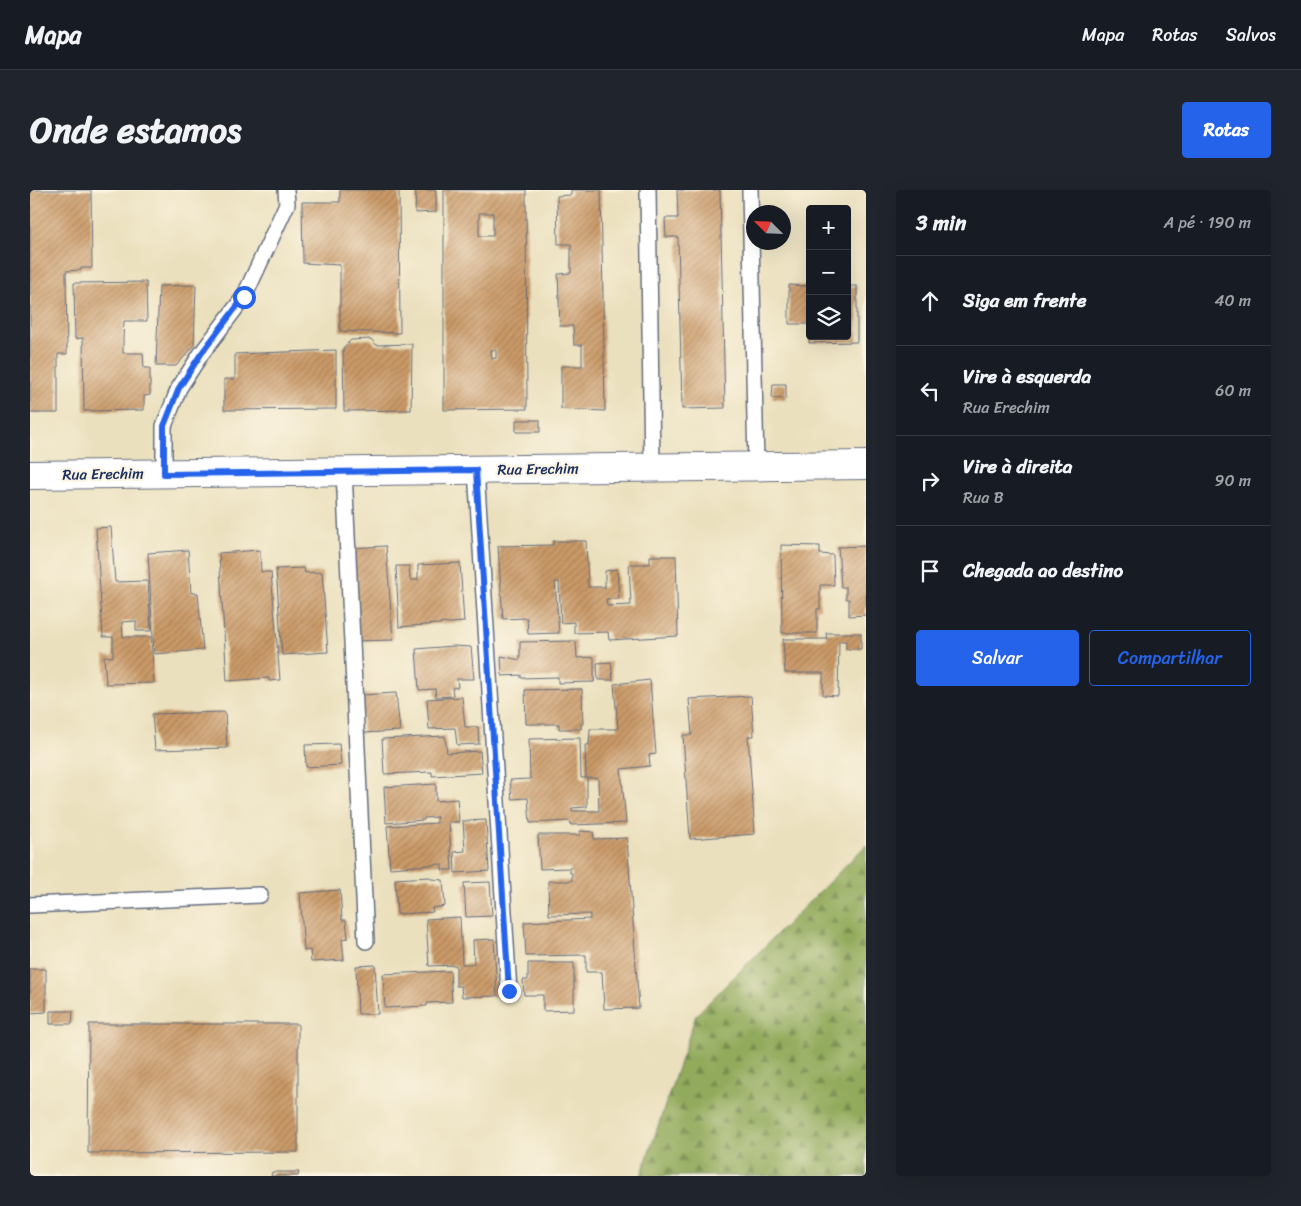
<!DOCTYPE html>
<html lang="pt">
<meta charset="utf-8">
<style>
:root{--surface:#171b24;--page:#20242c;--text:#f1f3f6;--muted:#9ea1a6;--line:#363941;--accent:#2563eb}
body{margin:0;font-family:Sriracha,sans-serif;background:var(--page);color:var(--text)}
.controls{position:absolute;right:15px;top:15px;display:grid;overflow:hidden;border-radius:5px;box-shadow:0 5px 20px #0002}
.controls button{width:45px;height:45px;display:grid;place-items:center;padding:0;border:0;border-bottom:1px solid var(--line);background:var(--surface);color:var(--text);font:25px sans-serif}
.compass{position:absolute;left:716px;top:15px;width:45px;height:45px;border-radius:50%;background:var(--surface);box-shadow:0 5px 20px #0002;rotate:294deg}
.stop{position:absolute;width:15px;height:15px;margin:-11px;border:4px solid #2563eb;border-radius:50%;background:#fff}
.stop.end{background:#2563eb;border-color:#fff;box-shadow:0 1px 5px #0008}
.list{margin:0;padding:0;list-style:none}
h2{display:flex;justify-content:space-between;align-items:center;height:65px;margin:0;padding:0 20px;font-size:21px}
h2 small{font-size:16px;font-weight:400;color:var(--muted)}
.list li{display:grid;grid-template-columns:32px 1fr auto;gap:15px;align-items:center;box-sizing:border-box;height:90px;padding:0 20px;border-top:1px solid var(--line)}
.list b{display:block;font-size:19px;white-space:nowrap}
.list p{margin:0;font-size:16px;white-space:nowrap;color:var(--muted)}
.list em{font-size:16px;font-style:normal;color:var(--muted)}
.actions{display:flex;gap:10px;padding:15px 20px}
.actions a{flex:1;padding:11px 0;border:1px solid var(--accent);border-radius:5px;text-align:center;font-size:18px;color:var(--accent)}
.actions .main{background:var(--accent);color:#fff}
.icon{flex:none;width:28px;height:28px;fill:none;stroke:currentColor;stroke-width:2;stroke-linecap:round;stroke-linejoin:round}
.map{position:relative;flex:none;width:836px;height:986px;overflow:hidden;border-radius:5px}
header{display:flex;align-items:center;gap:30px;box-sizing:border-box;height:70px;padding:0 25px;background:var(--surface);border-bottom:1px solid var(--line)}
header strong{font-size:24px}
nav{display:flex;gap:28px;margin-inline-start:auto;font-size:18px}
.intro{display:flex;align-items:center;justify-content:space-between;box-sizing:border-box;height:120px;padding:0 30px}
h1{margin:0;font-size:35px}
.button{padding:12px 22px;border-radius:5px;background:var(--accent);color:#fff;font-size:18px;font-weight:700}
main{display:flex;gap:30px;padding:0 30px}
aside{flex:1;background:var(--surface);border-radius:5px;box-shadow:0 5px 20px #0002}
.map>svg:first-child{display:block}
</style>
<header>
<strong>Mapa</strong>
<nav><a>Mapa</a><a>Rotas</a><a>Salvos</a></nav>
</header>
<div class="intro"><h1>Onde estamos</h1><a class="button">Rotas</a></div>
<main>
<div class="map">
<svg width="836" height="986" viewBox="0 0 836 986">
<defs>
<pattern id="forest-firs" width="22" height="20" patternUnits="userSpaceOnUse" patternTransform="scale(1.25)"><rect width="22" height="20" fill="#92aa5b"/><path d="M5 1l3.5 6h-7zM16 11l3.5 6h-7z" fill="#768b4e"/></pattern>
<pattern id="building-hatch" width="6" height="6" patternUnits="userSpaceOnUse" patternTransform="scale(1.25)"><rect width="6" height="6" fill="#cb9a67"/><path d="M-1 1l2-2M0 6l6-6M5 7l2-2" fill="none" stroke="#a47e58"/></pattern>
</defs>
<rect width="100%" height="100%" fill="#fcf5e5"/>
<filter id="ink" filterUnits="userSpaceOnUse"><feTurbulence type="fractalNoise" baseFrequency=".02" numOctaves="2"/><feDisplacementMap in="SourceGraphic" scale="10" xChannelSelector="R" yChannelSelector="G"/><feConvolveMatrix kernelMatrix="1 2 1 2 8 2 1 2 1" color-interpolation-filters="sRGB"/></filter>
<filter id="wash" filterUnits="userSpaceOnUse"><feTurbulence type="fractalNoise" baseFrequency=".0096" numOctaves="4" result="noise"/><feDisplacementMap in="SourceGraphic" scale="20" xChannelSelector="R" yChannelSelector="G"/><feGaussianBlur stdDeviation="1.12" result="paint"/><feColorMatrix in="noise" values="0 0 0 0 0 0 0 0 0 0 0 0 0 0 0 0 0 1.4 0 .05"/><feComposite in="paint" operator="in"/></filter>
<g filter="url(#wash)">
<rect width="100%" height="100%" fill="#ebe0bd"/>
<path fill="url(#forest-firs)" stroke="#566c5c" d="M 836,655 L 836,986 L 611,986 L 666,825 Z"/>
<g id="blocks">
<path fill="url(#building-hatch)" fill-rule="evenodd" d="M 0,0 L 61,0 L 62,78 L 51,78 L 51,80 L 36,81 L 37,164 L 28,164 L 28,223 L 0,223 Z
M 310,0 L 369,0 L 370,143 L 310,141 L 310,75 L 273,73 L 272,12 L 310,12 Z
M 386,0 L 406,0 L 406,22 L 385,23 Z
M 414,0 L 496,0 L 497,219 L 414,220 ZM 449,23 L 463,23 L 463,46 L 449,46 ZM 461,160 L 466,160 L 466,168 L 462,169 Z
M 541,0 L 571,0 L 575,221 L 531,219 L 531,176 L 552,176 L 552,155 L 544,155 L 543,136 L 530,136 L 528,84 L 541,83 L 541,54 L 528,54 L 527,6 L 541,5 Z
M 647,0 L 690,0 L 695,218 L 652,219 L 648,47 L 636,47 L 635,28 L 648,28 Z
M 116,92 L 117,131 L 94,131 L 93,148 L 93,163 L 113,163 L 114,178 L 120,178 L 120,205 L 114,206 L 114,220 L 54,221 L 53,148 L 45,149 L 44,93 Z
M 166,95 L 164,156 L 146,176 L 126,176 L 129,96 Z
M 759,95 L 780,96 L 780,134 L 759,134 Z
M 817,96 L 827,96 L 827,152 L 779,153 L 779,146 L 817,146 Z
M 341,149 L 346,155 L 382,154 L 381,220 L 314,221 L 313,158 L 321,150 Z
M 306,160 L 306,219 L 194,220 L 194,189 L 205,189 L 205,164 Z
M 743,194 L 756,194 L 756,209 L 742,208 Z
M 486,230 L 510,230 L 510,242 L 486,242 Z
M 81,337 L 85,392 L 118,391 L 121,441 L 106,441 L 106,431 L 92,432 L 93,447 L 121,447 L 124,493 L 76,494 L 74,466 L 83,467 L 83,447 L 73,447 L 66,338 Z
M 523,351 L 556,351 L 558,397 L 575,397 L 575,381 L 587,379 L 589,409 L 576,409 L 577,416 L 601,415 L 599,374 L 620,374 L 620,366 L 646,366 L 648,446 L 579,450 L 578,442 L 544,443 L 544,432 L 531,433 L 529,392 L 525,392 L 529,443 L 498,444 L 497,428 L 473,429 L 468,356 L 523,355 Z
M 751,355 L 790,356 L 790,364 L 803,365 L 804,395 L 790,395 L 790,419 L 787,419 L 787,443 L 752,443 Z
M 356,356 L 363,450 L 326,451 L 320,358 Z
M 836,356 L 836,425 L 819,426 L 819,409 L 816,409 L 816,397 L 811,397 L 808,357 Z
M 158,360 L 161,403 L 168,403 L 173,460 L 124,464 L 118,363 Z
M 230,360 L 231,382 L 241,382 L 250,490 L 239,491 L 239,488 L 197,491 L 189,363 Z
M 430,373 L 434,432 L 369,437 L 366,376 L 379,376 L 380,390 L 388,390 L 388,375 Z
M 274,378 L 275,383 L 292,382 L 298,462 L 252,465 L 246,379 Z
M 796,443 L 831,443 L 831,459 L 816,459 L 816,451 L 809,451 L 808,506 L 793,505 L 793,483 L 755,483 L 753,449 L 797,449 Z
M 546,451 L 547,468 L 564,467 L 564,492 L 528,493 L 528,487 L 491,488 L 491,485 L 472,486 L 471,466 L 490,470 L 490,452 Z
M 424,456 L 441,457 L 444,489 L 427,489 L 428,497 L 422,498 L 423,506 L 406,507 L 405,499 L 389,500 L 386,459 Z
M 581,472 L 583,490 L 568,490 L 567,473 Z
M 620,490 L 626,564 L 619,565 L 620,576 L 591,579 L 596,633 L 541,635 L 540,631 L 500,633 L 498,608 L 482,609 L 480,590 L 500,589 L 499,549 L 550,548 L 551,588 L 556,588 L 555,555 L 559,555 L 560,539 L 588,539 L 584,494 ZM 557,588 L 568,588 L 569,621 L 542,621 L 542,618 L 557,617 Z
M 552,499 L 553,534 L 551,534 L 551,539 L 529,539 L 529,534 L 496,534 L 495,500 Z
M 366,503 L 370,541 L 333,543 L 331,505 Z
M 721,506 L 724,546 L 718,546 L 725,644 L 660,649 L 653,545 L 662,545 L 659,509 Z
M 432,507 L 435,537 L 448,537 L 449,554 L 427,555 L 425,538 L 399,539 L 397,509 Z
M 195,522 L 197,558 L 125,560 L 122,524 Z
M 415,546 L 417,563 L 450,561 L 452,583 L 402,586 L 402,582 L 354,584 L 352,549 Z
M 309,554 L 311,575 L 276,577 L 275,555 Z
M 406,594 L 406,611 L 427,609 L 429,632 L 419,632 L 422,680 L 412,680 L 412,674 L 360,678 L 357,636 L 407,633 L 407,627 L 394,628 L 394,630 L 356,633 L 354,597 Z
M 456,630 L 459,681 L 425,683 L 424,662 L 435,661 L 433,631 Z
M 550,641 L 563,642 L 564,649 L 597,648 L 609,818 L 574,819 L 572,782 L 556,782 L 556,765 L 496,766 L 494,732 L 560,729 L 560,724 L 519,725 L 518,691 L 542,691 L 542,683 L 540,683 L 540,678 L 510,679 L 508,645 L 550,645 Z
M 400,687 L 401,689 L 413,690 L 415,716 L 402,718 L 403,722 L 367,724 L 365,689 Z
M 460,692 L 462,726 L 436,727 L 434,693 Z
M 310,700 L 312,730 L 316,730 L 318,748 L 312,749 L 314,770 L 281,772 L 280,760 L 274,761 L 270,703 Z
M 430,727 L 432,774 L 444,774 L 443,750 L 464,749 L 467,806 L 432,807 L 431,796 L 426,796 L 426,775 L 399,776 L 396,729 Z
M 498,773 L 544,773 L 544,820 L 513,821 L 513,805 L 494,805 L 493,790 L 498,790 Z
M 345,775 L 348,824 L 328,824 L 326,776 Z
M 0,779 L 16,779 L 16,822 L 0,823 Z
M 420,781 L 422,812 L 397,813 L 397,816 L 355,818 L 353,784 Z
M 20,821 L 43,821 L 42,834 L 20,834 Z
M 59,834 L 268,834 L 268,962 L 58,963 Z
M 242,982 L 269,982 L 268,986 L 241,986 Z"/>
</g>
</g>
<g filter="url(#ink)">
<use href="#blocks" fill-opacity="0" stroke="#646d7f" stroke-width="1"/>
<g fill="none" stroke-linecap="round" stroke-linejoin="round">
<g stroke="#646d7f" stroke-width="18">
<path id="service" d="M 618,0 L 622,278
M 720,0 L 726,276
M 446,280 L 479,801
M 314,281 L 336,751
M 134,284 L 134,236 L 149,198 L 171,164 L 214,107 L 257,14 L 256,0
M 0,715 L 230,705"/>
</g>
<g stroke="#646d7f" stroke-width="30">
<path id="minor" d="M 0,285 L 836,275"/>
</g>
<use href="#service" stroke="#fff" stroke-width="15"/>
<use href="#minor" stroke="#fff" stroke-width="28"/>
</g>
</g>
<g fill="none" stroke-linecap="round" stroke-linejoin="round" filter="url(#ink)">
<path stroke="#2563eb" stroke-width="6" d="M 214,107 L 171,164 L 149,198 L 134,236 L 134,284 L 446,280 L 479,801"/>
</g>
<g text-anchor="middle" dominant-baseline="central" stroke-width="4.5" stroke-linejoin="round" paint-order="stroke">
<g font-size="15" fill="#1b2f5e" stroke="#fcf5e5">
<text transform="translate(508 279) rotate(-1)">Rua Erechim</text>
<text transform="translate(73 284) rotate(-1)">Rua Erechim</text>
</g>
</g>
</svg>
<div class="controls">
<button>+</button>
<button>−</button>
<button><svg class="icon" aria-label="layers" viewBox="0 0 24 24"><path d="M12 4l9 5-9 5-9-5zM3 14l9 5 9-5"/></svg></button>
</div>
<svg class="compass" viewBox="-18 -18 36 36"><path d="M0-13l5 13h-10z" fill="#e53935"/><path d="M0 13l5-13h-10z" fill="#9ea1a6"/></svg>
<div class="stop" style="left:214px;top:107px"></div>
<div class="stop end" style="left:479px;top:801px"></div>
</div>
<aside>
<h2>3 min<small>A pé · 190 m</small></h2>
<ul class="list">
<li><svg class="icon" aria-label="ahead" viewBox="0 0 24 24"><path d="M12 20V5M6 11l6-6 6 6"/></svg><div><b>Siga em frente</b></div><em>40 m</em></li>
<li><svg class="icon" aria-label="left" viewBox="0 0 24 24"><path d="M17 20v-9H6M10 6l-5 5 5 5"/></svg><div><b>Vire à esquerda</b><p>Rua Erechim</p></div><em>60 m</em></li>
<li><svg class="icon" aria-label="right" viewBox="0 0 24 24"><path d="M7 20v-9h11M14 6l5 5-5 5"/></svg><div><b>Vire à direita</b><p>Rua B</p></div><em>90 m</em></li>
<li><svg class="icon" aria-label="arrive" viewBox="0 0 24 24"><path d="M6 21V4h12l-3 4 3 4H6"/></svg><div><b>Chegada ao destino</b></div></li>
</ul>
<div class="actions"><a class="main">Salvar</a><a>Compartilhar</a></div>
</aside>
</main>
